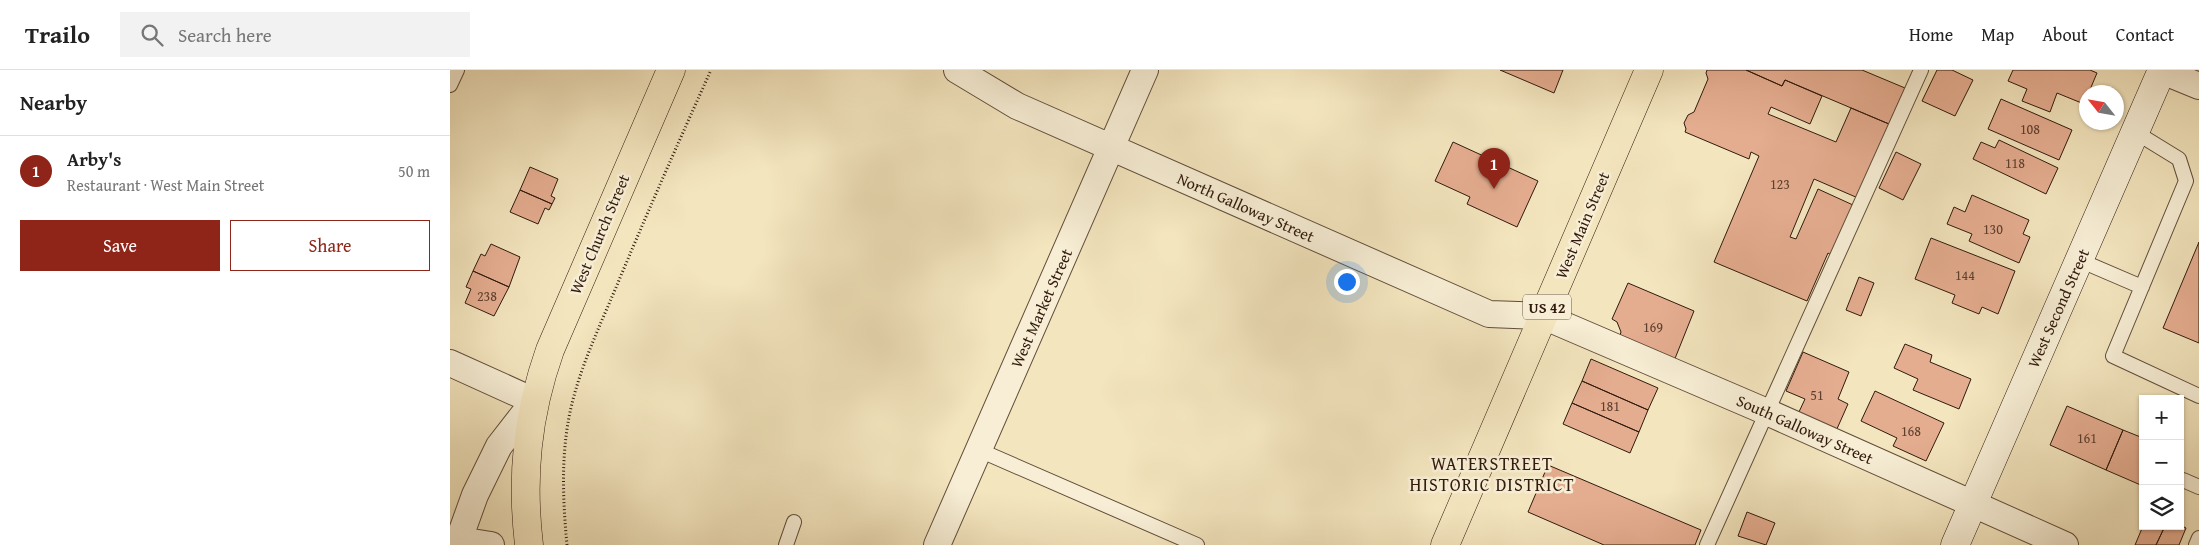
<!DOCTYPE html>
<meta charset="utf-8">
<style>
:root{--surface:#fff;--page:#f2f2f2;--text:#222;--muted:#767676;--line:#e0e0e0;--accent:#8f2418}
body{margin:0;font-family:"Gentium Book Plus",serif;background:var(--page);color:var(--text)}
.controls{position:absolute;right:15px;bottom:15px;display:grid;overflow:hidden;border-radius:0px;box-shadow:0 1px 4px #0004}
.controls button{width:45px;height:45px;display:grid;place-items:center;padding:0;border:0;border-bottom:1px solid var(--line);background:var(--surface);color:var(--text);font:25px sans-serif}
.compass{position:absolute;left:1629px;top:15px;width:45px;height:45px;border-radius:50%;background:var(--surface);box-shadow:0 1px 4px #0004;rotate:301deg}
.you{position:absolute;left:896px;top:211px;width:18px;height:18px;margin:-12px;border:4px solid #fff;border-radius:50%;background:#1a73e8;box-shadow:0 0 0 8px #1a73e833}
.badge{display:grid;place-items:center;width:32px;height:32px;border-radius:50%;background:var(--accent);color:#fff;font-size:16px;font-weight:700}
.pin{position:absolute;translate:-50% -41px;filter:drop-shadow(0 1px 2px #0008)}
.pin::after{content:'';position:absolute;top:26px;width:18px;height:15px;background:inherit;clip-path:polygon(0 0,100% 0,50% 100%)}
.list{margin:0;padding:0;list-style:none}
h2{display:flex;justify-content:space-between;align-items:center;height:65px;margin:0;padding:0 20px;font-size:21px}
h2 small{font-size:16px;font-weight:400;color:var(--muted)}
.list li{display:grid;grid-template-columns:32px 1fr auto;gap:15px;align-items:center;box-sizing:border-box;height:70px;padding:0 20px;border-top:1px solid var(--line)}
.list b{display:block;font-size:19px;white-space:nowrap}
.list p{margin:0;font-size:16px;white-space:nowrap;color:var(--muted)}
.list em{font-size:16px;font-style:normal;color:var(--muted)}
.actions{display:flex;gap:10px;padding:15px 20px}
.actions a{flex:1;padding:11px 0;border:1px solid var(--accent);border-radius:0px;text-align:center;font-size:18px;color:var(--accent)}
.actions .main{background:var(--accent);color:#fff}
.icon{flex:none;width:28px;height:28px;fill:none;stroke:currentColor;stroke-width:2;stroke-linecap:round;stroke-linejoin:round}
.map{position:relative;flex:none;width:1749px;height:475px;overflow:hidden}
header{display:flex;align-items:center;gap:30px;box-sizing:border-box;height:70px;padding:0 25px;background:var(--surface);border-bottom:1px solid var(--line)}
header strong{font-size:24px}
nav{display:flex;gap:28px;margin-inline-start:auto;font-size:18px}
.search{width:350px;height:45px;background:var(--page);display:flex;align-items:center;gap:12px;box-sizing:border-box;padding:0 18px;border-radius:0px;color:var(--muted);font-size:19px}
main{display:flex}
aside{flex:1;background:var(--surface)}
.map>svg:first-child{display:block}
</style>
<header>
<strong>Trailo</strong>
<div class="search"><svg class="icon" aria-label="search" viewBox="0 0 24 24"><circle cx="10" cy="10" r="6"/><path d="M15 15l6 6"/></svg>Search here</div>
<nav><a>Home</a><a>Map</a><a>About</a><a>Contact</a></nav>
</header>
<main>
<aside>
<h2>Nearby<small></small></h2>
<ul class="list">
<li><span class="badge">1</span><div><b>Arby's</b><p>Restaurant · West Main Street</p></div><em>50 m</em></li>
</ul>
<div class="actions"><a class="main">Save</a><a>Share</a></div>
</aside>
<div class="map">
<svg width="1749" height="475" viewBox="0 0 1749 475">
<rect width="100%" height="100%" fill="#f3e5be"/>
<filter id="stains"><feTurbulence type="fractalNoise" baseFrequency=".004" numOctaves="4"/><feColorMatrix values="0 0 0 0 .2 0 0 0 0 .09 0 0 0 0 .02 0 0 0 .5 -.17"/></filter>
<radialGradient id="worn" r=".72"><stop offset=".6" stop-color="#630" stop-opacity="0"/><stop offset="1" stop-color="#630" stop-opacity=".3"/></radialGradient>
<path fill="#e5ad90" stroke="#301a0d" d="M 1050,0 L 1113,0 L 1104,23 Z
M 1257,0 L 1296,0 L 1332,16 L 1335,10 L 1372,26 L 1360,54 L 1321,37 L 1318,44 L 1386,72 L 1401,38 L 1439,54 L 1408,128 L 1364,109 L 1340,167 L 1346,169 L 1368,119 L 1403,135 L 1381,185 L 1378,183 L 1357,231 L 1264,192 L 1309,86 L 1301,82 L 1299,89 L 1235,62 L 1236,59 L 1234,53 L 1238,45 L 1244,42 L 1258,9 L 1256,3 Z
M 1296,0 L 1412,0 L 1455,18 L 1439,54 L 1335,10 L 1332,16 Z
M 1487,0 L 1502,0 L 1523,10 L 1505,46 L 1472,31 Z
M 1563,0 L 1640,0 L 1647,3 L 1639,22 L 1636,22 L 1634,34 L 1607,23 L 1600,42 L 1572,31 L 1577,19 L 1558,11 Z
M 1551,29 L 1622,60 L 1609,90 L 1538,59 Z
M 1549,70 L 1608,98 L 1596,124 L 1523,89 L 1531,72 L 1545,78 Z
M 1003,72 L 1088,111 L 1067,157 L 1017,134 L 1020,127 L 985,111 Z
M 1446,82 L 1471,94 L 1453,130 L 1429,118 Z
M 80,97 L 108,109 L 101,126 L 105,128 L 102,134 L 70,120 Z
M 70,120 L 102,134 L 99,140 L 95,138 L 88,154 L 60,142 Z
M 1522,125 L 1579,150 L 1573,164 L 1580,167 L 1569,193 L 1519,171 L 1522,164 L 1497,154 L 1504,137 L 1515,142 Z
M 1481,168 L 1565,201 L 1548,244 L 1532,237 L 1529,244 L 1502,233 L 1505,225 L 1465,209 Z
M 1749,172 L 1749,273 L 1713,258 Z
M 41,174 L 70,187 L 59,217 L 23,201 L 31,184 L 35,186 Z
M 23,201 L 59,217 L 44,246 L 15,233 L 21,219 L 16,217 Z
M 1409,207 L 1424,213 L 1411,246 L 1396,240 Z
M 1178,213 L 1244,241 L 1224,291 L 1169,268 L 1171,262 L 1167,252 L 1162,249 Z
M 1455,274 L 1482,285 L 1480,292 L 1521,309 L 1509,339 L 1463,320 L 1468,309 L 1444,298 Z
M 1353,282 L 1399,302 L 1388,329 L 1398,334 L 1386,361 L 1348,344 L 1355,329 L 1336,321 Z
M 1141,289 L 1208,318 L 1198,340 L 1132,311 Z
M 1132,311 L 1198,340 L 1189,362 L 1122,333 Z
M 1425,321 L 1494,353 L 1476,391 L 1443,376 L 1447,368 L 1411,351 Z
M 1122,333 L 1189,362 L 1180,383 L 1113,354 Z
M 1617,336 L 1673,360 L 1656,400 L 1600,375 Z
M 1673,360 L 1693,368 L 1693,416 L 1656,400 Z
M 1098,395 L 1251,460 L 1245,475 L 1154,475 L 1078,442 Z
M 1297,442 L 1325,453 L 1316,475 L 1288,466 Z
M 1730,455 L 1736,458 L 1729,475 L 1706,475 L 1715,456 Z
M 1693,456 L 1715,456 L 1706,475 L 1685,475 Z"/>
<g fill="none" stroke-linecap="round" stroke-linejoin="round">
<g stroke="#614d39" stroke-width="16">
<path id="lane" d="M 0,15 L 7,0
M 1685,62 L 1729,89 L 1736,111 L 1663,286 L 1749,326
M 1629,190 L 1692,217
M 529,380 L 747,475
M 1733,410 L 1749,417
M 336,475 L 344,452
M 1257,475 L 1471,0
M 1746,475 L 1749,468"/>
</g>
<g stroke="#614d39" stroke-width="28">
<path id="street" d="M 507,0 L 567,36 L 1039,244 L 1093,246 L 1317,342 L 1615,475
M 1710,0 L 1749,16
M 0,293 L 84,331 L 49,376 L 25,425 L 7,475
M 9,470 L 41,475
M 487,475 L 695,0"/>
</g>
<g stroke="#301a0d" stroke-width="29">
<path id="secondary" d="M 1505,475 L 1712,0"/>
</g>
<g stroke="#301a0d" stroke-width="29">
<path id="primary" d="M 995,475 L 1199,0"/>
</g>
<g stroke="#301a0d" stroke-width="29">
<path id="highway" d="M 79,475 C 71,407 77,345 100,280 L 221,0"/>
</g>
<path stroke="#301a0d" stroke-width="3" stroke-dasharray="1 2.5" stroke-linecap="butt" d="M 117,475 C 113,432 111,390 119,347 C 128,301 149,258 167,215 C 197,143 229,71 261,0"/>
<use href="#lane" stroke="#f7eed5" stroke-width="14"/>
<use href="#street" stroke="#f7eed5" stroke-width="26"/>
<use href="#secondary" stroke="#f7eed5" stroke-width="28"/>
<use href="#primary" stroke="#f3e5be" stroke-width="28"/>
<use href="#highway" stroke="#f3e5be" stroke-width="28"/>
</g>
<g text-anchor="middle" dominant-baseline="central" stroke-width="5" stroke-linejoin="round" paint-order="stroke">
<g font-size="14" fill="#5d3f2e">
<text x="1580" y="59">108</text>
<text x="1565" y="93">118</text>
<text x="1330" y="114">123</text>
<text x="1543" y="159">130</text>
<text x="1515" y="205">144</text>
<text x="37" y="226">238</text>
<text x="1203" y="257">169</text>
<text x="1367" y="325">51</text>
<text x="1160" y="336">181</text>
<text x="1461" y="361">168</text>
<text x="1637" y="368">161</text>
</g>
<rect fill="#f7eed5" stroke="#6c5a49" stroke-width="1" x="1073" y="224.5" width="48" height="25" rx="4"/>
<g font-size="15" font-weight="bold" fill="#301a0d">
<text x="1097" y="237">US 42</text>
</g>
<g font-size="16" fill="#301a0d" stroke="#f7eed5">
<text transform="translate(796 137) rotate(24)">North Galloway Street</text>
<text transform="translate(1132 155) rotate(-67)">West Main Street</text>
<text transform="translate(149 164) rotate(-67)">West Church Street</text>
<text transform="translate(591 238) rotate(-66)">West Market Street</text>
<text transform="translate(1608 238) rotate(-66)">West Second Street</text>
<text transform="translate(1355 359) rotate(24)">South Galloway Street</text>
</g>
<g font-size="18" letter-spacing="1" fill="#301a0d" stroke="#f7eed5">
<text x="1042" y="393">WATERSTREET<tspan x="1042" dy="21">HISTORIC DISTRICT</tspan></text>
</g>
</g>
<rect width="100%" height="100%" filter="url(#stains)"/>
<rect width="100%" height="100%" fill="url(#worn)"/>
</svg>
<div class="controls">
<button>+</button>
<button>−</button>
<button><svg class="icon" aria-label="layers" viewBox="0 0 24 24"><path d="M12 4l9 5-9 5-9-5zM3 14l9 5 9-5"/></svg></button>
</div>
<svg class="compass" viewBox="-18 -18 36 36"><path d="M0-13l5 13h-10z" fill="#e53935"/><path d="M0 13l5-13h-10z" fill="#767676"/></svg>
<div class="you"></div>
<div class="pin badge" style="left:1044px;top:119px">1</div>
</div>
</main>
